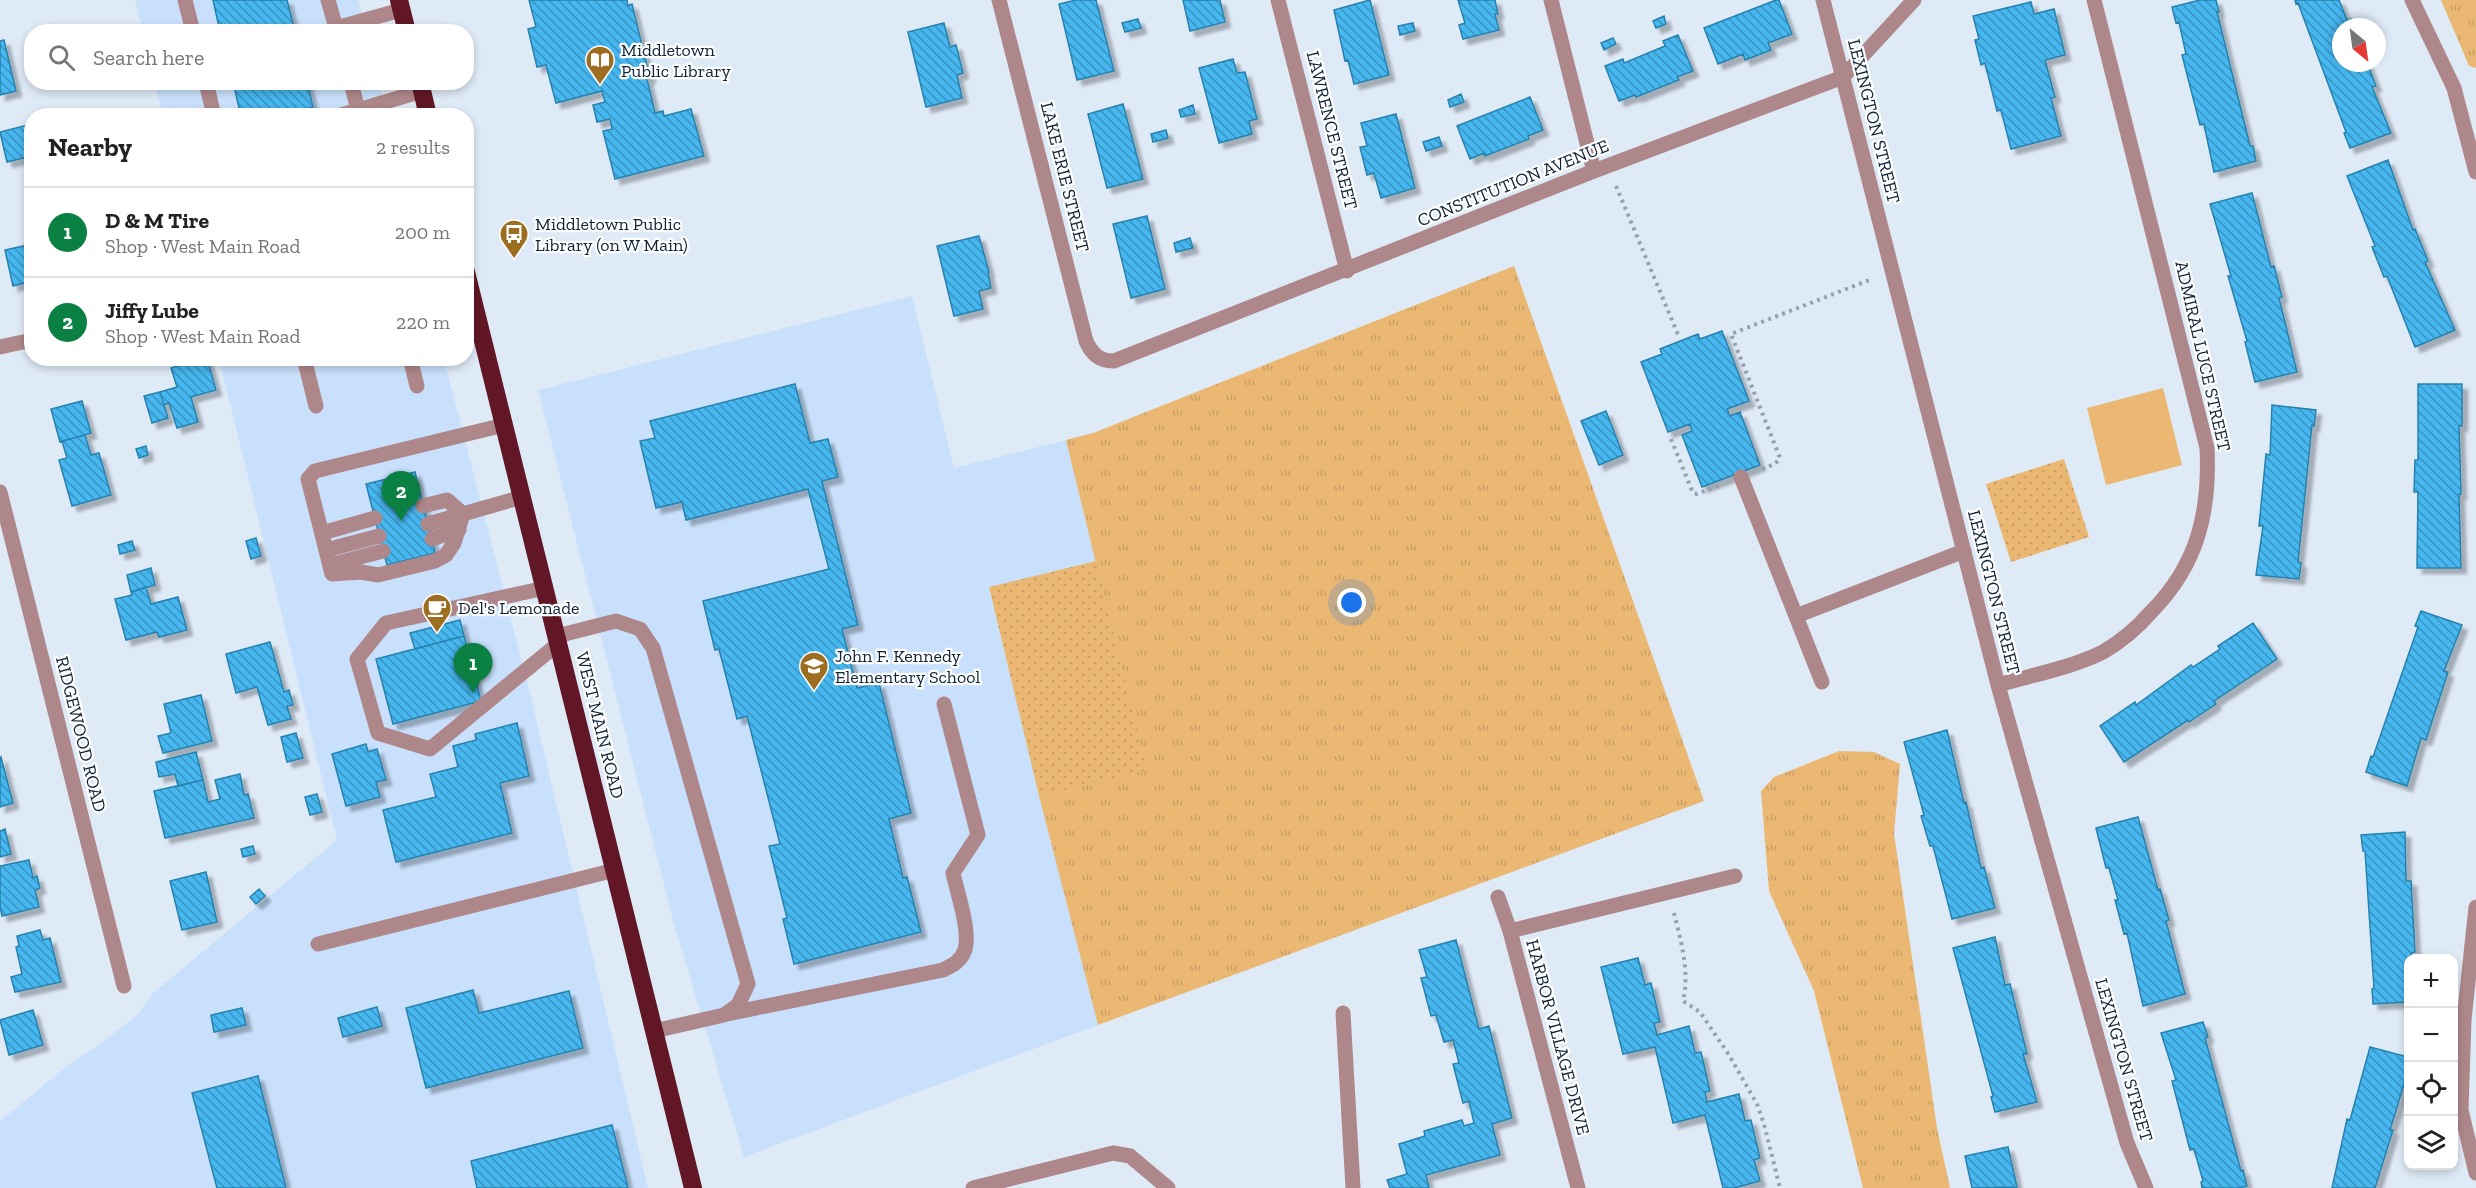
<!DOCTYPE html>
<meta charset="utf-8">
<style>
:root{--surface:#fff;--page:#f2f2f2;--text:#222;--muted:#767676;--line:#e0e0e0;--accent:#0b8043}
body{margin:0;font-family:"Zilla Slab",serif;background:var(--page);color:var(--text)}
.controls{position:absolute;right:18px;bottom:18px;display:grid;overflow:hidden;border-radius:12px;box-shadow:0 3px 9px #0003}
.controls button{width:54px;height:54px;display:grid;place-items:center;padding:0;border:0;border-bottom:2px solid var(--line);background:var(--surface);color:var(--text);font:30px sans-serif}
.compass{position:absolute;left:2332px;top:18px;width:54px;height:54px;border-radius:50%;background:var(--surface);box-shadow:0 3px 9px #0003;rotate:151deg}
.you{position:absolute;left:1352px;top:603px;width:21px;height:21px;margin:-15px;border:4px solid #fff;border-radius:50%;background:#1a73e8;box-shadow:0 0 0 9px #1a73e833}
.badge{display:grid;place-items:center;width:39px;height:39px;border-radius:50%;background:var(--accent);color:#fff;font-size:20px;font-weight:700}
.pin{position:absolute;translate:-50% -50px;filter:drop-shadow(0 2px 3px #0008)}
.pin::after{content:'';position:absolute;top:32px;width:21px;height:18px;background:inherit;clip-path:polygon(0 0,100% 0,50% 100%)}
.list{margin:0;padding:0;list-style:none}
h2{display:flex;justify-content:space-between;align-items:center;height:78px;margin:0;padding:0 24px;font-size:26px}
h2 small{font-size:20px;font-weight:400;color:var(--muted)}
.list li{display:grid;grid-template-columns:39px 1fr auto;gap:18px;align-items:center;box-sizing:border-box;height:90px;padding:0 24px;border-top:2px solid var(--line)}
.list b{display:block;font-size:22px;white-space:nowrap}
.list p{margin:0;font-size:20px;white-space:nowrap;color:var(--muted)}
.list em{font-size:20px;font-style:normal;color:var(--muted)}
.icon{flex:none;width:33px;height:33px;fill:none;stroke:currentColor;stroke-width:2;stroke-linecap:round;stroke-linejoin:round}
.map{position:relative;flex:none;width:2476px;height:1188px;overflow:hidden}
.search{position:absolute;background:var(--surface);box-shadow:0 3px 9px #0003;left:24px;top:24px;width:450px;height:66px;display:flex;align-items:center;gap:15px;box-sizing:border-box;padding:0 21px;border-radius:24px;color:var(--muted);font-size:22px}
.panel{position:absolute;background:var(--surface);box-shadow:0 3px 9px #0003;left:24px;top:108px;width:450px;height:258px;border-radius:24px}
.map>svg:first-child{display:block}
</style>
<div class="map">
<svg width="2476" height="1188" viewBox="0 0 2476 1188">
<defs>
<pattern id="grass-tufts" width="24" height="20" patternUnits="userSpaceOnUse" patternTransform="scale(1.5)"><rect width="24" height="20" fill="#eab873"/><path d="M3 7l-1-3M5 7V3M7 7l1-3M15 17l-1-3M17 17v-4M19 17l1-3" fill="none" stroke="#c89e64"/></pattern>
<pattern id="park-dots" width="8" height="8" patternUnits="userSpaceOnUse" patternTransform="scale(1.5)"><rect width="8" height="8" fill="#eab873"/><path d="M2 2h.1M6 6h.1" fill="none" stroke="#c89e64" stroke-width="1.8" stroke-linecap="round"/></pattern>
<pattern id="building-back-hatch" width="6" height="6" patternUnits="userSpaceOnUse" patternTransform="scale(1.5)"><rect width="6" height="6" fill="#46b7ef"/><path d="M-1 5l2 2M0 0l6 6M5-1l2 2" fill="none" stroke="#3994c3"/></pattern>
<filter id="shadow"><feDropShadow dx="5.5" dy="5.5" stdDeviation="1.5" flood-color="#0004"/></filter>
</defs>
<rect width="100%" height="100%" fill="#dfeaf7"/>
<path fill="#c9e0fc" d="M 135,0 L 358,0 L 366,31 L 143,31 Z
M 155,83 L 379,83 L 388,115 L 163,115 Z
M 912,296 L 954,468 L 1066,440 L 1096,561 L 989,588 L 1098,1025 L 744,1157 L 674,924 L 538,390 Z
M 219,359 L 444,359 L 528,685 L 648,1188 L 0,1188 L 0,1121 L 76,1059 L 102,1043 L 138,1014 L 152,994 L 337,840 Z"/>
<path fill="url(#grass-tufts)" d="M 2441,0 L 2476,0 L 2476,68 L 2469,66 Z
M 1514,266 L 1704,801 L 1098,1025 L 1039,796 L 1146,769 L 1066,440 L 1093,433 Z
M 1839,751 L 1874,752 L 1900,764 L 1894,834 L 1937,1128 L 1950,1188 L 1863,1188 L 1814,991 L 1769,891 L 1761,791 L 1774,777 Z"/>
<path fill="url(#park-dots)" d="M 2064,459 L 2089,537 L 2011,562 L 1986,484 Z
M 1096,561 L 1147,770 L 1039,796 L 989,587 Z"/>
<path fill="#eab873" d="M 2163,388 L 2182,465 L 2106,485 L 2087,408 Z"/>
<path fill="url(#building-back-hatch)" stroke="#2782ad" stroke-width="1.5" filter="url(#shadow)" d="M 213,0 L 287,0 L 295,32 L 220,32 Z
M 529,0 L 627,0 L 628,6 L 632,4 L 650,78 L 647,79 L 655,113 L 663,111 L 664,116 L 691,109 L 704,156 L 615,179 L 603,131 L 612,129 L 610,119 L 597,122 L 593,105 L 605,102 L 602,91 L 556,103 L 546,65 L 537,67 L 528,29 L 536,27 Z
M 1076,0 L 1096,0 L 1114,71 L 1077,80 L 1059,4 Z
M 1183,0 L 1220,0 L 1225,22 L 1190,31 Z
M 1370,0 L 1389,75 L 1354,84 L 1348,60 L 1345,61 L 1334,10 Z
M 1458,0 L 1495,0 L 1498,14 L 1495,14 L 1499,30 L 1463,39 L 1459,25 L 1465,23 Z
M 1776,0 L 1779,0 L 1792,34 L 1768,43 L 1771,50 L 1745,60 L 1743,54 L 1718,64 L 1704,28 Z
M 2200,0 L 2216,0 L 2219,12 L 2217,12 L 2250,146 L 2253,146 L 2256,161 L 2214,172 L 2204,124 L 2200,125 L 2182,55 L 2186,54 L 2179,22 L 2176,23 L 2172,7 Z
M 2295,0 L 2339,0 L 2347,20 L 2351,19 L 2354,27 L 2341,27 L 2341,63 L 2367,63 L 2376,86 L 2372,87 L 2391,133 L 2350,148 L 2344,133 L 2346,132 L 2298,3 L 2296,4 Z
M 2031,2 L 2034,14 L 2054,9 L 2065,55 L 2045,60 L 2055,97 L 2051,98 L 2061,136 L 2011,149 L 2001,110 L 1997,111 L 1985,63 L 1981,65 L 1975,40 L 1979,39 L 1973,16 Z
M 1664,16 L 1666,24 L 1656,28 L 1653,21 Z
M 1138,19 L 1141,28 L 1125,32 L 1122,23 Z
M 944,23 L 950,47 L 956,45 L 963,73 L 957,75 L 962,98 L 926,107 L 908,32 Z
M 1413,23 L 1415,31 L 1400,35 L 1398,26 Z
M 1678,35 L 1693,71 L 1677,77 L 1679,80 L 1636,97 L 1635,95 L 1619,101 L 1605,66 L 1623,59 L 1624,63 L 1665,46 L 1663,41 Z
M 1613,38 L 1616,44 L 1604,50 L 1601,43 Z
M 4,40 L 16,91 L 0,95 L 0,41 Z
M 1233,59 L 1237,73 L 1245,72 L 1257,119 L 1249,121 L 1252,134 L 1219,143 L 1199,68 Z
M 233,82 L 307,82 L 313,107 L 280,116 L 241,116 Z
M 1461,94 L 1464,102 L 1450,107 L 1448,100 Z
M 1530,97 L 1543,130 L 1528,136 L 1529,139 L 1485,156 L 1484,153 L 1470,159 L 1457,126 Z
M 1123,104 L 1143,179 L 1107,188 L 1088,114 Z
M 1193,105 L 1195,114 L 1181,117 L 1179,110 Z
M 1396,114 L 1415,188 L 1381,198 L 1374,173 L 1367,175 L 1360,147 L 1367,146 L 1361,123 Z
M 32,124 L 32,156 L 7,162 L 0,132 Z
M 1166,130 L 1168,138 L 1153,142 L 1151,134 Z
M 1439,137 L 1442,146 L 1426,151 L 1423,142 Z
M 2388,160 L 2413,230 L 2415,229 L 2428,261 L 2425,262 L 2455,330 L 2415,347 L 2387,276 L 2384,277 L 2372,247 L 2375,246 L 2347,176 Z
M 2252,193 L 2271,267 L 2274,266 L 2282,297 L 2279,298 L 2297,372 L 2255,382 L 2245,342 L 2247,341 L 2228,276 L 2231,276 L 2210,204 Z
M 1147,216 L 1165,289 L 1131,298 L 1113,224 Z
M 979,236 L 989,272 L 988,272 L 991,288 L 979,291 L 983,309 L 954,316 L 937,246 Z
M 1190,238 L 1193,248 L 1176,252 L 1174,243 Z
M 32,244 L 32,281 L 13,286 L 5,250 Z
M 1722,331 L 1749,401 L 1727,409 L 1730,416 L 1740,412 L 1760,465 L 1702,487 L 1682,435 L 1692,431 L 1690,424 L 1668,432 L 1641,362 L 1662,354 L 1660,349 L 1698,334 L 1700,339 Z
M 203,358 L 207,358 L 216,390 L 191,397 L 198,422 L 177,428 L 169,403 L 164,405 L 160,392 L 177,387 L 171,368 Z
M 795,384 L 810,443 L 828,439 L 838,477 L 822,481 L 858,625 L 842,629 L 857,688 L 879,683 L 911,813 L 889,819 L 903,878 L 907,877 L 921,932 L 794,964 L 783,919 L 787,918 L 769,846 L 780,844 L 747,716 L 737,719 L 719,649 L 715,650 L 703,601 L 829,569 L 808,489 L 686,520 L 682,502 L 656,508 L 640,441 L 655,438 L 650,421 Z
M 2418,384 L 2462,384 L 2462,426 L 2459,426 L 2461,494 L 2459,494 L 2461,568 L 2417,568 L 2418,492 L 2414,492 L 2415,460 L 2418,460 Z
M 160,392 L 168,418 L 152,423 L 144,396 Z
M 82,401 L 91,433 L 60,442 L 51,409 Z
M 2272,405 L 2316,410 L 2314,426 L 2312,425 L 2298,562 L 2301,563 L 2299,579 L 2256,575 L 2263,526 L 2259,526 L 2266,454 L 2270,455 Z
M 1606,411 L 1623,455 L 1599,465 L 1581,421 Z
M 85,435 L 91,455 L 99,453 L 111,495 L 72,506 L 59,460 L 67,458 L 62,441 Z
M 146,446 L 148,455 L 139,458 L 136,449 Z
M 415,472 L 435,553 L 387,565 L 366,484 Z
M 256,538 L 261,556 L 251,559 L 246,541 Z
M 132,541 L 135,550 L 120,554 L 118,545 Z
M 151,568 L 155,585 L 131,592 L 127,575 Z
M 146,587 L 151,604 L 178,597 L 187,630 L 159,637 L 157,632 L 126,640 L 115,599 L 132,595 L 131,592 Z
M 2421,611 L 2462,625 L 2444,671 L 2448,672 L 2426,740 L 2421,738 L 2407,786 L 2366,772 L 2371,756 L 2373,757 L 2418,627 L 2415,626 Z
M 460,620 L 464,636 L 415,649 L 410,633 Z
M 2253,623 L 2277,659 L 2214,701 L 2216,704 L 2189,722 L 2188,720 L 2124,762 L 2100,726 L 2135,702 L 2136,705 L 2191,665 L 2193,667 L 2220,649 L 2218,646 Z
M 464,636 L 481,701 L 393,724 L 376,659 Z
M 270,642 L 284,692 L 289,690 L 293,705 L 287,706 L 291,719 L 268,725 L 257,687 L 236,693 L 226,654 Z
M 201,695 L 212,741 L 163,753 L 158,736 L 171,733 L 164,704 Z
M 517,723 L 529,776 L 500,783 L 512,833 L 396,862 L 383,810 L 436,797 L 430,774 L 458,767 L 453,746 L 476,740 L 475,734 Z
M 1947,730 L 1964,803 L 1966,802 L 1981,868 L 1984,867 L 1995,908 L 1952,919 L 1933,846 L 1930,846 L 1921,816 L 1924,815 L 1904,742 Z
M 296,733 L 303,758 L 287,762 L 281,737 Z
M 366,744 L 368,752 L 377,749 L 386,780 L 376,782 L 380,797 L 346,806 L 332,754 Z
M 196,752 L 203,780 L 178,786 L 175,774 L 159,777 L 156,762 Z
M 1,757 L 13,803 L 0,807 L 0,758 Z
M 240,774 L 244,795 L 248,794 L 254,818 L 165,838 L 154,791 L 203,780 L 208,802 L 220,799 L 215,780 Z
M 317,794 L 322,812 L 310,815 L 305,797 Z
M 2138,817 L 2158,890 L 2160,889 L 2169,920 L 2166,921 L 2185,994 L 2143,1006 L 2127,933 L 2124,934 L 2115,900 L 2118,900 L 2109,868 L 2106,868 L 2096,828 Z
M 5,829 L 11,854 L 0,857 L 0,831 Z
M 2405,832 L 2406,881 L 2411,881 L 2415,952 L 2411,953 L 2411,958 L 2408,958 L 2408,1002 L 2373,1004 L 2372,989 L 2374,988 L 2365,851 L 2363,851 L 2361,835 Z
M 253,846 L 255,854 L 243,857 L 241,849 Z
M 29,860 L 33,878 L 37,876 L 40,888 L 35,890 L 39,907 L 2,916 L 0,906 L 0,866 Z
M 206,872 L 217,922 L 182,930 L 170,881 Z
M 259,889 L 265,896 L 256,904 L 250,897 Z
M 40,930 L 43,940 L 50,938 L 61,982 L 15,992 L 11,977 L 22,974 L 16,947 L 19,946 L 17,936 Z
M 1995,937 L 2005,985 L 2010,984 L 2027,1054 L 2023,1054 L 2037,1102 L 1995,1112 L 1991,1097 L 1993,1096 L 1953,948 Z
M 1456,940 L 1479,1029 L 1489,1026 L 1512,1118 L 1492,1124 L 1500,1155 L 1426,1175 L 1429,1188 L 1390,1188 L 1387,1180 L 1407,1174 L 1399,1144 L 1425,1136 L 1424,1131 L 1462,1120 L 1464,1126 L 1474,1123 L 1469,1101 L 1463,1103 L 1453,1064 L 1459,1063 L 1453,1040 L 1444,1042 L 1436,1015 L 1431,1016 L 1421,978 L 1427,977 L 1419,950 Z
M 1638,958 L 1645,985 L 1651,983 L 1660,1022 L 1654,1023 L 1657,1035 L 1689,1026 L 1695,1053 L 1701,1052 L 1710,1091 L 1705,1092 L 1707,1102 L 1739,1094 L 1745,1121 L 1751,1120 L 1760,1158 L 1754,1160 L 1760,1181 L 1734,1188 L 1723,1188 L 1705,1115 L 1673,1123 L 1655,1047 L 1623,1054 L 1601,967 Z
M 473,990 L 479,1013 L 569,991 L 583,1048 L 426,1088 L 406,1008 Z
M 377,1007 L 382,1026 L 343,1037 L 338,1018 Z
M 242,1008 L 246,1025 L 214,1032 L 211,1015 Z
M 33,1010 L 43,1045 L 9,1055 L 0,1020 Z
M 2203,1022 L 2208,1037 L 2205,1038 L 2241,1171 L 2243,1170 L 2247,1186 L 2239,1188 L 2202,1188 L 2201,1182 L 2203,1181 L 2194,1149 L 2190,1150 L 2172,1081 L 2176,1080 L 2161,1033 Z
M 2370,1047 L 2408,1057 L 2408,1071 L 2390,1130 L 2393,1130 L 2375,1188 L 2332,1188 L 2347,1119 L 2350,1120 Z
M 258,1076 L 286,1188 L 217,1188 L 192,1093 Z
M 612,1125 L 628,1188 L 477,1188 L 471,1161 Z
M 2008,1147 L 2017,1187 L 1972,1188 L 1965,1156 Z"/>
<g fill="none" stroke-linecap="round" stroke-linejoin="round">
<path stroke="#93a1b2" stroke-width="4" stroke-dasharray="3 4.5" stroke-linecap="butt" d="M 1616,186 L 1679,337
M 1671,439 L 1693,493 L 1697,494 L 1721,485
M 1762,469 L 1775,464 L 1780,458 L 1731,334 L 1872,279
M 1674,913 C 1681,941 1690,972 1683,1001 L 1700,1012 L 1729,1055 L 1757,1104 L 1764,1124 L 1780,1188"/>
<path stroke="#ae878a" stroke-width="15" d="M 185,0 L 193,32
M 328,0 L 336,28 L 401,10
M 206,82 L 214,116
M 351,82 L 358,110
M 338,116 L 422,91
M 304,358 L 316,406
M 410,358 L 417,386
M 504,425 L 315,471 L 308,479 L 332,574 L 361,572 L 378,575 L 435,561 L 446,555 L 454,543 L 463,514 L 522,497
M 1741,477 L 1822,682
M 423,506 L 447,500 L 463,514
M 428,524 L 463,514
M 322,533 L 375,518
M 432,539 L 459,530
M 326,550 L 379,536
M 330,565 L 383,551
M 545,588 L 386,623 L 357,659 L 378,733 L 430,749 L 559,643
M 1796,616 L 1964,551
M 557,636 L 616,621 L 640,629 L 653,648 L 748,984 L 738,1005 L 724,1015 L 654,1031
M 1510,931 L 1735,876
M 318,944 L 615,870
M 1343,1013 L 1353,1188
M 727,1014 L 943,970 C 951,966 960,962 964,952 C 972,935 957,892 953,873 L 978,835 L 944,704
M 973,1188 L 1113,1153 L 1130,1156 L 1168,1188"/>
<path stroke="#ae878a" stroke-width="15" d="M 999,0 L 1086,341 C 1092,354 1099,361 1114,361 L 1594,171 L 1843,77 L 1914,0
M 1278,0 L 1347,271
M 1551,0 L 1594,171
M 1823,0 L 1998,685 L 2127,1143 L 2146,1188
M 2412,0 L 2454,88 L 2476,172
M 0,347 L 32,340
M 0,492 L 124,986
M 1998,685 C 2032,675 2071,668 2103,652 C 2122,641 2138,627 2152,611 C 2198,564 2210,512 2207,448 L 2094,0
M 1498,897 L 1510,931 L 1578,1188
M 2476,907 L 2464,1020 L 2461,1110 L 2476,1173"/>
<path stroke="#611725" stroke-width="18" d="M 399,0 L 407,32
M 420,82 L 428,116
M 466,272 L 693,1188"/>
</g>
<defs>
<g id="library-pin" transform="scale(1.5)"><path d="M0 17L-7.5 6A9.5 9.5 0 1 1 7.5 6Z" fill="#9d6d20" stroke="#fff"/><path d="M-6-4Q-3-5.5-.7-3.5V5Q-3 3-6 4ZM6-4Q3-5.5 .7-3.5V5Q3 3 6 4Z" fill="#fff"/></g>
<g id="bus-pin" transform="scale(1.5)"><path d="M0 17L-7.5 6A9.5 9.5 0 1 1 7.5 6Z" fill="#9d6d20" stroke="#fff"/><path d="M-5-6H5V4H4V6H2V4H-2V6H-4V4H-5ZM-3.5-4V0h7V-4ZM-3.5 1.2v1.5H-2V1.2ZM2 1.2v1.5H3.5V1.2Z" fill="#fff"/></g>
<g id="cafe-pin" transform="scale(1.5)"><path d="M0 17L-7.5 6A9.5 9.5 0 1 1 7.5 6Z" fill="#9d6d20" stroke="#fff"/><path d="M-5.5-4.5H6V0H3Q3 3.5 0 3.5H-2.5Q-5.5 3.5-5.5 0ZM3-3.2v2h1.7v-2ZM-6 4.5H4V6H-6Z" fill="#fff"/></g>
<g id="school-pin" transform="scale(1.5)"><path d="M0 17L-7.5 6A9.5 9.5 0 1 1 7.5 6Z" fill="#9d6d20" stroke="#fff"/><path d="M0-5L7-2L0 1L-7-2ZM-4 1L0 2.5L4 1V4Q0 6-4 4Z" fill="#fff"/></g>
</defs>
<g fill-rule="evenodd">
<use href="#library-pin" x="600" y="60"/>
<use href="#bus-pin" x="514" y="234"/>
<use href="#cafe-pin" x="437" y="608"/>
<use href="#school-pin" x="814" y="666"/>
</g>
<g text-anchor="middle" dominant-baseline="central" stroke-width="4.5" stroke-linejoin="round" paint-order="stroke">
<g font-size="18" fill="#0d2139" stroke="#fff" text-anchor="start">
<text x="621" y="50">Middletown<tspan x="621" dy="21">Public Library</tspan></text>
<text x="535" y="224">Middletown Public<tspan x="535" dy="21">Library (on W Main)</tspan></text>
<text x="458" y="608">Del's Lemonade</text>
<text x="835" y="656">John F. Kennedy<tspan x="835" dy="21">Elementary School</tspan></text>
</g>
<g font-size="18" fill="#0d2139" stroke="#fff">
<text transform="translate(1874 121) rotate(76)">LEXINGTON STREET</text>
<text transform="translate(1332 130) rotate(76)">LAWRENCE STREET</text>
<text transform="translate(1065 177) rotate(76)">LAKE ERIE STREET</text>
<text transform="translate(1513 183) rotate(-22)">CONSTITUTION AVENUE</text>
<text transform="translate(2203 356) rotate(77)">ADMIRAL LUCE STREET</text>
<text transform="translate(1994 592) rotate(76)">LEXINGTON STREET</text>
<text transform="translate(600 725) rotate(76)">WEST MAIN ROAD</text>
<text transform="translate(81 734) rotate(76)">RIDGEWOOD ROAD</text>
<text transform="translate(1558 1037) rotate(75)">HARBOR VILLAGE DRIVE</text>
<text transform="translate(2124 1060) rotate(74)">LEXINGTON STREET</text>
</g>
</g>
</svg>
<div class="controls">
<button>+</button>
<button>−</button>
<button><svg class="icon" aria-label="locate" viewBox="0 0 24 24"><circle cx="12" cy="12" r="6"/><path d="M12 2v4M12 18v4M2 12h4M18 12h4"/></svg></button>
<button><svg class="icon" aria-label="layers" viewBox="0 0 24 24"><path d="M12 4l9 5-9 5-9-5zM3 14l9 5 9-5"/></svg></button>
</div>
<svg class="compass" viewBox="-18 -18 36 36"><path d="M0-13l5 13h-10z" fill="#e53935"/><path d="M0 13l5-13h-10z" fill="#767676"/></svg>
<div class="you"></div>
<div class="pin badge" style="left:473px;top:693px">1</div>
<div class="pin badge" style="left:401px;top:521px">2</div>
<div class="search"><svg class="icon" aria-label="search" viewBox="0 0 24 24"><circle cx="10" cy="10" r="6"/><path d="M15 15l6 6"/></svg>Search here</div>
<section class="panel">
<h2>Nearby<small>2 results</small></h2>
<ul class="list">
<li><span class="badge">1</span><div><b>D &amp; M Tire</b><p>Shop · West Main Road</p></div><em>200 m</em></li>
<li><span class="badge">2</span><div><b>Jiffy Lube</b><p>Shop · West Main Road</p></div><em>220 m</em></li>
</ul>
</section>
</div>
